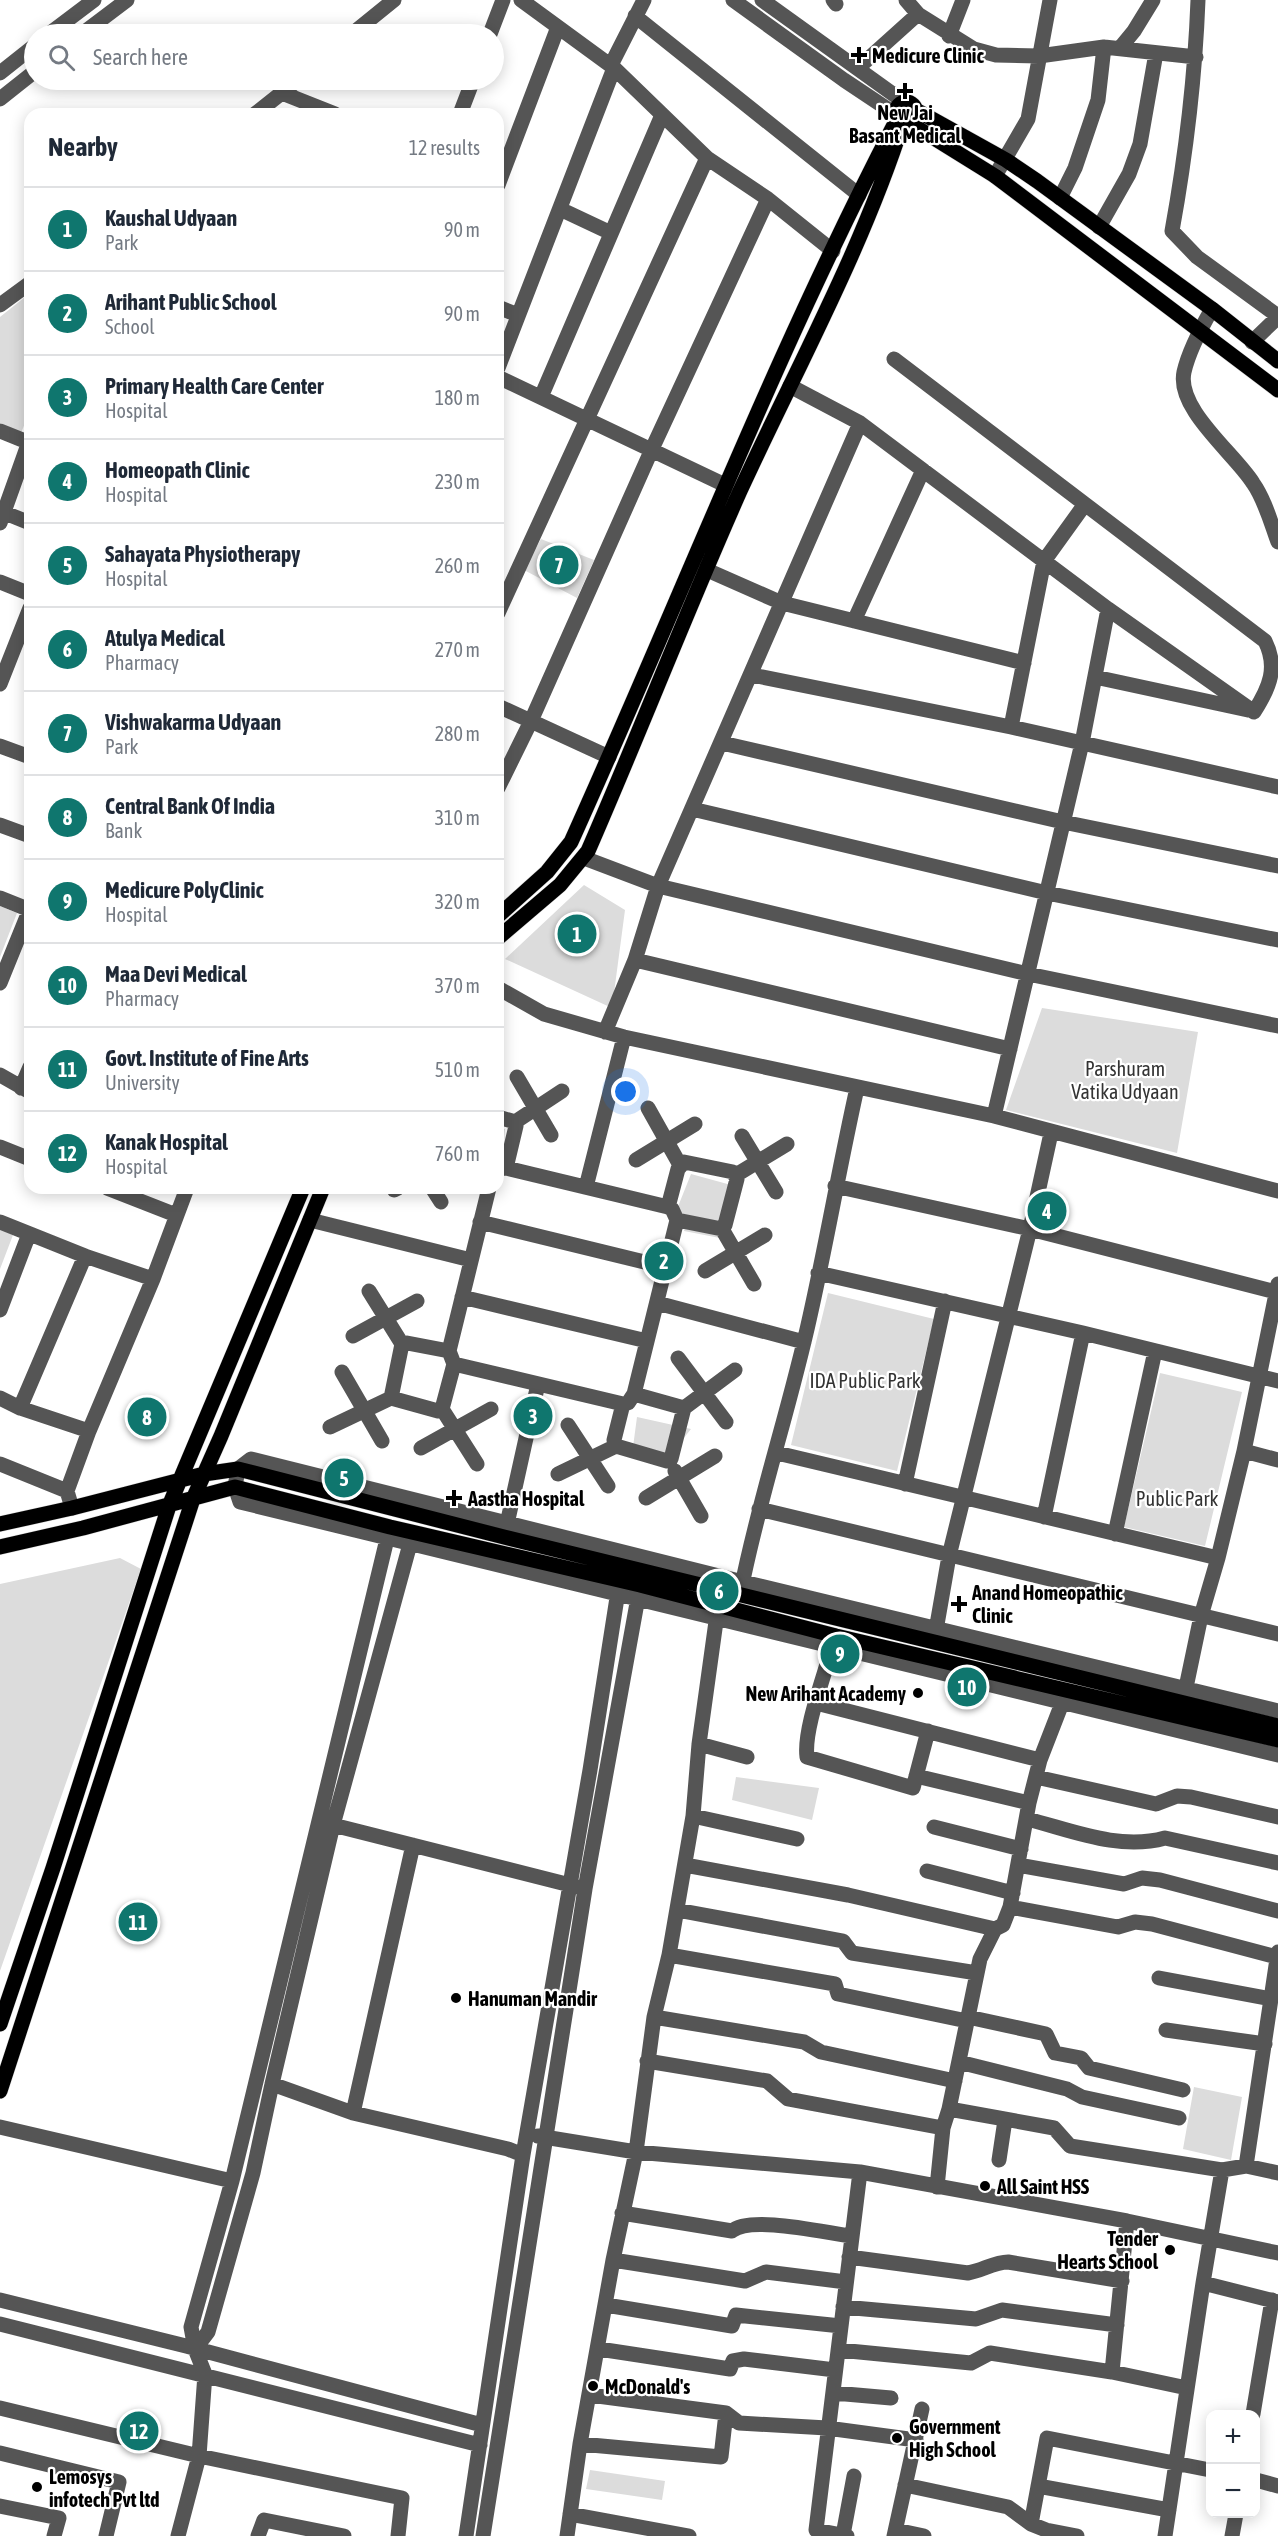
<!DOCTYPE html>
<meta charset="utf-8">
<style>
:root{--surface:#fff;--page:#f2f2f3;--text:#1f2937;--muted:#747a83;--line:#e0e1e3;--accent:#0f766e}
body{margin:0;font-family:"Asap Condensed",sans-serif;background:var(--page);color:var(--text)}
.controls{position:absolute;right:18px;bottom:18px;display:grid;overflow:hidden;border-radius:12px;box-shadow:0 3px 15px #0003}
.controls button{width:54px;height:54px;display:grid;place-items:center;padding:0;border:0;border-bottom:2px solid var(--line);background:var(--surface);color:var(--text);font:30px sans-serif}
.you{position:absolute;left:626px;top:1092px;width:21px;height:21px;margin:-15px;border:4px solid #fff;border-radius:50%;background:#1a73e8;box-shadow:0 0 0 9px #1a73e833}
.badge{display:grid;place-items:center;width:39px;height:39px;border-radius:50%;background:var(--accent);color:#fff;font-size:20px;font-weight:700}
.pin{position:absolute;translate:-50% -50%;border:3px solid #fff;box-shadow:0 2px 6px #0006}
.list{margin:0;padding:0;list-style:none}
h2{display:flex;justify-content:space-between;align-items:center;height:78px;margin:0;padding:0 24px;font-size:26px}
h2 small{font-size:20px;font-weight:400;color:var(--muted)}
.list li{display:grid;grid-template-columns:39px 1fr auto;gap:18px;align-items:center;box-sizing:border-box;height:84px;padding:0 24px;border-top:2px solid var(--line)}
.list b{display:block;font-size:22px;white-space:nowrap}
.list p{margin:0;font-size:20px;white-space:nowrap;color:var(--muted)}
.list em{font-size:20px;font-style:normal;color:var(--muted)}
.icon{flex:none;width:33px;height:33px;fill:none;stroke:currentColor;stroke-width:2;stroke-linecap:round;stroke-linejoin:round}
.map{position:relative;flex:none;width:1278px;height:2536px;overflow:hidden}
.search{position:absolute;background:var(--surface);box-shadow:0 3px 15px #0003;left:24px;top:24px;width:480px;height:66px;display:flex;align-items:center;gap:15px;box-sizing:border-box;padding:0 21px;border-radius:33px;color:var(--muted);font-size:22px}
.panel{position:absolute;background:var(--surface);box-shadow:0 3px 15px #0003;left:24px;top:108px;width:480px;height:1086px;border-radius:18px}
.map>svg:first-child{display:block}
</style>
<div class="map">
<svg width="1278" height="2536" viewBox="0 0 1278 2536">
<rect width="100%" height="100%" fill="#fff"/>
<path fill="#dcdcdc" d="M 30,293 L 30,411 L 21,433 L 0,423 L 0,317 Z
M 541,539 L 594,560 L 577,598 L 524,570 Z
M 584,885 L 625,910 L 612,1008 L 505,959 Z
M 0,906 L 17,913 L 0,957 Z
M 1042,1008 L 1198,1032 L 1177,1153 L 1006,1110 Z
M 498,1128 L 505,1129 L 502,1162 L 498,1162 Z
M 691,1174 L 742,1188 L 725,1239 L 684,1231 L 687,1218 L 675,1214 Z
M 0,1229 L 13,1235 L 0,1269 Z
M 828,1293 L 934,1319 L 897,1471 L 791,1445 Z
M 1160,1373 L 1242,1392 L 1205,1546 L 1124,1527 Z
M 637,1417 L 691,1429 L 663,1464 L 633,1447 Z
M 120,1558 L 141,1569 L 0,1971 L 0,1584 Z
M 736,1777 L 819,1788 L 812,1820 L 732,1800 Z
M 1194,2087 L 1242,2097 L 1231,2160 L 1183,2149 Z
M 590,2470 L 665,2481 L 662,2500 L 586,2489 Z"/>
<g fill="none" stroke-linecap="round" stroke-linejoin="round">
<g stroke="#dbdbdb" stroke-width="16">
<path id="major" d="M896 112a10 10 0 1 1 20 0a10 10 0 1 1-20 0Z
M 916,110 L 1006,160 L 1037,181 L 1212,309 L 1278,361
M 908,122 L 995,176 L 1278,390
M 498,916 L 547,872 L 571,842 C 679,603 773,358 894,125
M 498,938 L 560,885 L 588,851 C 640,732 687,610 740,491 C 796,369 862,250 903,122
M 0,1524 L 72,1508 L 204,1474 L 238,1469 L 504,1537 L 1278,1726
M 0,1547 L 83,1528 L 235,1487 L 390,1527 L 640,1585 L 836,1636 L 1278,1740
M 0,2024 L 53,1868 L 169,1506 L 303,1188
M 0,2091 L 193,1499 L 221,1436 L 323,1188"/>
</g>
<path stroke="#555" stroke-width="15" d="M 521,0 L 614,68 L 707,158 L 768,199 L 833,251
M 733,0 L 844,80 L 895,114
M 762,0 L 904,102
M 833,0 L 836,4
M 1198,0 C 1195,78 1186,154 1172,231 L 1197,257 L 1278,316
M 918,14 L 974,49 L 996,55 L 1039,56 L 1104,47 L 1196,57
M 635,16 L 859,195
M 49,34 L 94,0
M 82,34 L 127,0
M 352,34 L 394,0
M 490,34 L 503,0
M 949,36 L 963,0
M 1120,48 L 1134,31 L 1153,0
M 611,65 L 644,0
M 858,68 L 918,14 L 906,0
M 0,73 L 34,46
M 282,93 L 335,114
M 0,99 L 34,72
M 255,114 L 298,80
M 460,114 L 473,80
M 995,176 L 1028,119 L 1050,0
M 498,185 L 558,27
M 1060,198 L 1075,168 L 1098,100 L 1104,47
M 560,209 L 611,233
M 1099,227 L 1129,174 L 1140,144 L 1156,53
M 0,305 L 30,283
M 498,307 L 518,315
M 1212,309 C 1201,328 1189,350 1184,372 C 1176,409 1235,454 1253,483 C 1265,500 1271,523 1278,542
M 1252,342 L 1278,317
M 894,359 L 1265,641 C 1278,667 1270,687 1254,712
M 498,368 L 614,68
M 498,377 L 725,485
M 790,386 L 860,423 L 1108,609 L 1254,712
M 541,397 L 662,115
M 0,431 L 30,443
M 0,511 L 30,523
M 0,523 L 30,439
M 707,570 L 782,603 L 1024,663
M 0,582 L 30,594
M 498,613 L 707,158
M 854,621 L 923,470
M 752,675 L 1011,727 L 1278,787
M 1095,677 L 1248,710
M 0,684 L 30,608
M 498,706 L 609,757
M 1011,727 L 1044,561 L 1085,504
M 722,743 L 1063,822 L 1278,866
M 0,746 L 30,757
M 498,788 L 531,721 L 652,449 L 768,199
M 692,809 L 1047,893 L 1278,940
M 0,825 L 30,836
M 584,858 L 658,886 L 1028,974 L 1278,1026
M 0,898 L 30,910
M 635,960 L 1010,1049
M 0,983 L 30,909
M 498,988 L 544,1014 L 624,1037 L 994,1116 L 1278,1191
M 605,1032 L 635,960 L 658,886 L 860,423
M 0,1075 L 30,1092
M 517,1077 L 551,1135
M 21,1088 L 30,1067
M 648,1108 L 680,1165
M 994,1116 L 1082,743 L 1108,609
M 498,1117 L 512,1121 L 516,1126 L 506,1168
M 515,1122 L 562,1091
M 742,1136 L 776,1192
M 0,1147 L 30,1159
M 636,1160 L 695,1124
M 736,1175 L 787,1144
M 835,1186 L 1030,1229 L 1276,1292
M 586,1187 L 624,1037
M 107,1188 L 176,1215
M 432,1188 L 441,1202
M 489,1188 L 449,1351 L 454,1364 L 623,1404 L 628,1403 L 634,1394 L 677,1220 L 672,1209 L 668,1207 L 506,1168 L 498,1169
M 394,1190 L 398,1188
M 668,1207 L 678,1169 L 684,1162 L 733,1172 L 737,1179 L 725,1225 L 722,1229 L 677,1220
M 310,1220 L 471,1260
M 0,1222 L 85,1256 L 153,1279
M 480,1222 L 665,1267
M 722,1229 L 754,1284
M 705,1271 L 765,1235
M 818,1273 L 1083,1333 L 1278,1381
M 369,1291 L 402,1344
M 462,1297 L 647,1341
M 657,1303 L 804,1342
M 0,1310 L 29,1234
M 353,1336 L 417,1301
M 449,1351 L 407,1343 L 402,1344 L 391,1398 L 438,1411 L 442,1409 L 454,1364
M 678,1358 L 726,1422
M 342,1372 L 382,1441
M 0,1398 L 20,1408 L 89,1431
M 623,1404 L 614,1440 L 616,1446 L 667,1461 L 671,1459 L 684,1408 L 634,1394
M 20,1408 L 85,1256
M 684,1408 L 735,1370
M 442,1409 L 477,1464
M 568,1425 L 608,1486
M 330,1427 L 391,1398
M 421,1448 L 491,1409
M 1244,1451 L 1278,1460
M 777,1453 L 1218,1558
M 0,1464 L 67,1491
M 675,1471 L 701,1516
M 558,1474 L 616,1446
M 905,1484 L 945,1301
M 646,1498 L 715,1456
M 72,1508 L 67,1491 L 89,1431 L 153,1279 L 187,1188
M 759,1509 L 1278,1634
M 1044,1517 L 1083,1333
M 505,1533 L 538,1384
M 1115,1534 L 1155,1351
M 741,1590 C 759,1498 790,1408 810,1316 C 827,1240 840,1164 857,1088
M 835,1636 C 828,1667 803,1728 807,1757 L 913,1788 L 928,1731
M 935,1636 L 949,1556 L 1030,1229 L 1051,1133
M 1184,1697 L 1201,1616 L 1218,1558 L 1244,1451 L 1278,1284
M 816,1703 L 1040,1760
M 1278,1711 L 743,1582 L 251,1459 L 238,1469 L 235,1487 L 240,1502 L 1278,1755
M 699,1744 L 747,1757
M 916,1776 L 1029,1803
M 1036,1777 L 1156,1804 L 1177,1796 L 1191,1797 L 1278,1817
M 693,1816 L 797,1839
M 1027,1819 C 1071,1830 1119,1851 1165,1838 L 1278,1863
M 333,1825 L 578,1887
M 934,1827 L 1021,1849
M 685,1865 L 848,1895 L 995,1929
M 1018,1865 L 1124,1884 L 1142,1878 L 1160,1880 L 1278,1911
M 927,1871 L 1013,1893
M 1010,1907 L 1118,1927 L 1135,1922 L 1152,1924 L 1277,1957
M 677,1910 L 843,1941 L 852,1953 L 977,1973
M 669,1955 L 835,1984 L 838,1994 L 967,2021
M 1159,1978 L 1271,1999
M 654,2017 L 804,2042 L 821,2052 L 955,2081
M 968,2017 L 1046,2034 L 1055,2053 L 1081,2058 L 1089,2068 L 1183,2090
M 1166,2030 L 1265,2044
M 647,2061 L 767,2081 L 788,2099 L 943,2128
M 959,2062 L 1067,2089 L 1082,2097 L 1179,2118
M 272,2084 L 353,2113 L 508,2149 L 523,2155
M 949,2109 L 1054,2128 L 1070,2146 L 1222,2170 L 1246,2166 L 1278,2173
M 353,2113 L 413,1845
M 0,2127 L 232,2181
M 538,2136 L 636,2152 L 860,2172 L 1127,2221 L 1278,2253
M 999,2160 L 1005,2120
M 1246,2166 L 1278,1952
M 937,2187 L 943,2128 L 949,2109 L 980,1959 L 995,1929 L 1003,1925 L 1010,1907 L 1029,1803 L 1040,1760 L 1066,1693
M 622,2213 L 732,2231 C 750,2215 826,2233 851,2236
M 849,2257 L 968,2273 C 982,2271 994,2262 1008,2262 L 1122,2281
M 613,2260 L 745,2281 L 766,2272 L 846,2282
M 1203,2283 L 1278,2302
M 0,2300 L 186,2346 L 482,2425
M 606,2305 L 732,2326 L 736,2315 L 841,2326
M 843,2307 L 976,2319 L 1002,2310 L 1117,2325
M 0,2324 L 480,2445
M 195,2349 L 208,2332 L 253,2173 L 272,2084 L 333,1825 L 410,1544
M 599,2349 L 730,2369 L 733,2361 L 744,2359 L 835,2370
M 839,2350 L 971,2363 L 990,2353 L 1112,2372 L 1127,2221
M 1112,2372 L 1187,2388
M 834,2393 L 891,2398
M 590,2395 L 726,2413 L 739,2423 L 827,2428 L 916,2440
M 0,2408 L 199,2456 L 402,2498 L 398,2536
M 1253,2414 L 1272,2300
M 580,2444 L 721,2457 L 726,2413
M 0,2453 L 119,2482 L 106,2536
M 1256,2480 L 1278,2486
M 905,2485 L 1008,2507 L 1031,2524 L 1046,2530 L 1077,2536
M 1038,2486 L 1169,2510
M 0,2506 L 59,2518 L 54,2536
M 570,2514 L 689,2536
M 1031,2524 L 1047,2438 L 1210,2470
M 896,2530 L 924,2536
M 843,2535 L 854,2476
M 178,2536 L 199,2456 L 205,2374 L 195,2349 L 191,2327 L 232,2181 L 387,1539
M 258,2536 L 264,2520 L 344,2536
M 466,2536 L 523,2155 L 590,1770 L 619,1585
M 483,2536 L 585,1889 L 639,1592
M 567,2536 L 580,2444 L 613,2260 L 636,2152 L 654,2017 L 669,1955 L 693,1816 L 699,1744 L 718,1607
M 847,2536 L 816,2530 L 860,2172
M 894,2536 L 922,2409
M 1165,2536 L 1203,2283 L 1222,2170
M 1232,2536 L 1236,2514"/>
<use href="#major" stroke="#000" stroke-width="15"/>
</g>
<g fill="#000" stroke="#fff" stroke-width="2">
<path d="M856 46h6v6h6v6h-6v6h-6v-6h-6v-6h6z"/>
<path d="M902 82h6v6h6v6h-6v6h-6v-6h-6v-6h6z"/>
<path d="M451 1489h6v6h6v6h-6v6h-6v-6h-6v-6h6z"/>
<path d="M956 1595h6v6h6v6h-6v6h-6v-6h-6v-6h6z"/>
<circle cx="918" cy="1693" r="6"/>
<circle cx="456" cy="1998" r="6"/>
<circle cx="985" cy="2186" r="6"/>
<circle cx="1170" cy="2250" r="6"/>
<circle cx="593" cy="2386" r="6"/>
<circle cx="897" cy="2438" r="6"/>
<circle cx="37" cy="2487" r="6"/>
</g>
<g text-anchor="middle" dominant-baseline="central" stroke-width="4.5" stroke-linejoin="round" paint-order="stroke">
<g font-size="20" font-weight="bold" fill="#000" stroke="#fff" text-anchor="start">
<text x="872" y="55">Medicure Clinic</text>
<text x="905" y="112" text-anchor="middle">New Jai<tspan x="905" dy="23">Basant Medical</tspan></text>
<text x="468" y="1498">Aastha Hospital</text>
<text x="972" y="1592">Anand Homeopathic<tspan x="972" dy="23">Clinic</tspan></text>
<text x="906" y="1693" text-anchor="end">New Arihant Academy</text>
<text x="468" y="1998">Hanuman Mandir</text>
<text x="997" y="2186">All Saint HSS</text>
<text x="1158" y="2238" text-anchor="end">Tender<tspan x="1158" dy="23">Hearts School</tspan></text>
<text x="605" y="2386">McDonald's</text>
<text x="909" y="2426">Government<tspan x="909" dy="23">High School</tspan></text>
<text x="49" y="2476">Lemosys<tspan x="49" dy="23">infotech Pvt ltd</tspan></text>
</g>
<g font-size="20" fill="#333" stroke="#fff">
<text x="1125" y="1068">Parshuram<tspan x="1125" dy="23">Vatika Udyaan</tspan></text>
<text x="865" y="1380">IDA Public Park</text>
<text x="1177" y="1498">Public Park</text>
</g>
</g>
</svg>
<div class="controls">
<button>+</button>
<button>−</button>
</div>
<div class="you"></div>
<div class="pin badge" style="left:577px;top:934px">1</div>
<div class="pin badge" style="left:664px;top:1261px">2</div>
<div class="pin badge" style="left:533px;top:1416px">3</div>
<div class="pin badge" style="left:1047px;top:1211px">4</div>
<div class="pin badge" style="left:344px;top:1478px">5</div>
<div class="pin badge" style="left:719px;top:1591px">6</div>
<div class="pin badge" style="left:559px;top:565px">7</div>
<div class="pin badge" style="left:147px;top:1417px">8</div>
<div class="pin badge" style="left:840px;top:1654px">9</div>
<div class="pin badge" style="left:967px;top:1687px">10</div>
<div class="pin badge" style="left:138px;top:1922px">11</div>
<div class="pin badge" style="left:139px;top:2431px">12</div>
<div class="search"><svg class="icon" aria-label="search" viewBox="0 0 24 24"><circle cx="10" cy="10" r="6"/><path d="M15 15l6 6"/></svg>Search here</div>
<section class="panel">
<h2>Nearby<small>12 results</small></h2>
<ul class="list">
<li><span class="badge">1</span><div><b>Kaushal Udyaan</b><p>Park</p></div><em>90 m</em></li>
<li><span class="badge">2</span><div><b>Arihant Public School</b><p>School</p></div><em>90 m</em></li>
<li><span class="badge">3</span><div><b>Primary Health Care Center</b><p>Hospital</p></div><em>180 m</em></li>
<li><span class="badge">4</span><div><b>Homeopath Clinic</b><p>Hospital</p></div><em>230 m</em></li>
<li><span class="badge">5</span><div><b>Sahayata Physiotherapy</b><p>Hospital</p></div><em>260 m</em></li>
<li><span class="badge">6</span><div><b>Atulya Medical</b><p>Pharmacy</p></div><em>270 m</em></li>
<li><span class="badge">7</span><div><b>Vishwakarma Udyaan</b><p>Park</p></div><em>280 m</em></li>
<li><span class="badge">8</span><div><b>Central Bank Of India</b><p>Bank</p></div><em>310 m</em></li>
<li><span class="badge">9</span><div><b>Medicure PolyClinic</b><p>Hospital</p></div><em>320 m</em></li>
<li><span class="badge">10</span><div><b>Maa Devi Medical</b><p>Pharmacy</p></div><em>370 m</em></li>
<li><span class="badge">11</span><div><b>Govt. Institute of Fine Arts</b><p>University</p></div><em>510 m</em></li>
<li><span class="badge">12</span><div><b>Kanak Hospital</b><p>Hospital</p></div><em>760 m</em></li>
</ul>
</section>
</div>
